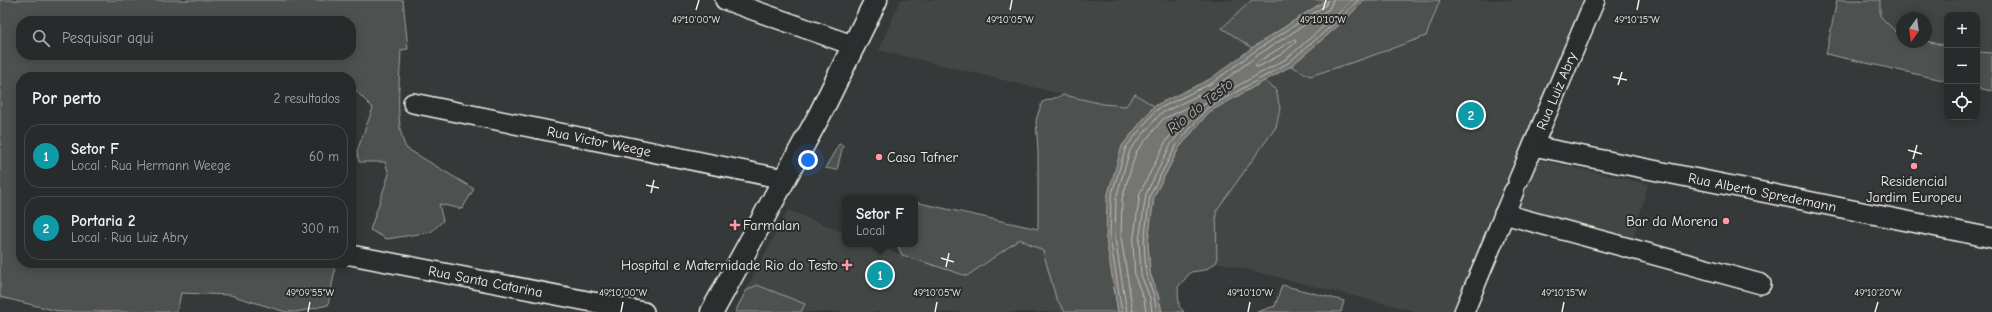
<!DOCTYPE html>
<html lang="pt">
<meta charset="utf-8">
<style>
:root{--surface:#282b2b;--page:#343737;--text:#f1f3f6;--muted:#a5a7a9;--line:#444747;--accent:#8bbbb9}
body{margin:0;font-family:"Comic Neue",sans-serif;background:var(--page);color:var(--text)}
.controls{position:absolute;right:12px;top:12px;display:grid;overflow:hidden;border-radius:8px;box-shadow:0 2px 10px #0003}
.controls button{width:36px;height:36px;display:grid;place-items:center;padding:0;border:0;border-bottom:1px solid var(--line);background:var(--surface);color:var(--text);font:20px sans-serif}
.compass{position:absolute;left:1896px;top:12px;width:36px;height:36px;border-radius:50%;background:var(--surface);box-shadow:0 2px 10px #0003;rotate:194deg}
.you{position:absolute;left:808px;top:160px;width:14px;height:14px;margin:-10px;border:3px solid #fff;border-radius:50%;background:#1a73e8;box-shadow:0 0 0 6px #1a73e833}
.badge{display:grid;place-items:center;width:26px;height:26px;border-radius:50%;background:var(--accent);color:#fff;font-size:13px;font-weight:700}
.pin{position:absolute;translate:-50% -50%;border:2px solid #fff;box-shadow:0 1px 4px #0006}
.popup{position:absolute;left:842px;top:195px;width:76px;height:52px;box-sizing:border-box;display:grid;place-content:center;border-radius:8px;background:var(--surface);filter:drop-shadow(0 1px 3px #0005);font-size:13px;white-space:nowrap;color:var(--muted)}
.popup b{font-size:15px;color:var(--text)}
.popup::after{content:'';position:absolute;left:50%;top:100%;margin-left:-8px;border:8px solid transparent;border-top-color:var(--surface)}
.list{margin:0;padding:0;list-style:none}
h2{display:flex;justify-content:space-between;align-items:center;height:52px;margin:0;padding:0 16px;font-size:17px}
h2 small{font-size:13px;font-weight:400;color:var(--muted)}
.list li{display:grid;grid-template-columns:26px 1fr auto;gap:12px;align-items:center;box-sizing:border-box;height:64px;margin:0 8px 8px;padding:0 8px;border:1px solid var(--line);border-radius:16px}
.list b{display:block;font-size:15px;white-space:nowrap}
.list p{margin:0;font-size:13px;white-space:nowrap;color:var(--muted)}
.list em{font-size:13px;font-style:normal;color:var(--muted)}
.icon{flex:none;width:22px;height:22px;fill:none;stroke:currentColor;stroke-width:2;stroke-linecap:round;stroke-linejoin:round}
.map{position:relative;flex:none;width:1992px;height:312px;overflow:hidden}
.search{position:absolute;background:var(--surface);box-shadow:0 2px 10px #0003;left:16px;top:16px;width:340px;height:44px;display:flex;align-items:center;gap:10px;box-sizing:border-box;padding:0 14px;border-radius:16px;color:var(--muted);font-size:15px}
.panel{position:absolute;background:var(--surface);box-shadow:0 2px 10px #0003;left:16px;top:72px;width:340px;height:196px;border-radius:16px}
.map>svg:first-child{display:block}
</style>
<div class="map">
<svg width="1992" height="312" viewBox="0 0 1992 312">
<rect width="100%" height="100%" fill="#363939"/>
<filter id="ink" filterUnits="userSpaceOnUse"><feTurbulence type="fractalNoise" baseFrequency=".025" numOctaves="2"/><feDisplacementMap in="SourceGraphic" scale="8" xChannelSelector="R" yChannelSelector="G"/><feConvolveMatrix kernelMatrix="1 2 1 2 8 2 1 2 1" color-interpolation-filters="sRGB"/></filter>
<g filter="url(#ink)">
<path fill="#434645" fill-rule="evenodd" d="M 900,0 L 1326,0 L 1253,48 L 1310,76 L 1363,59 L 1426,36 L 1440,0 L 1584,0 L 1518,155 L 1648,184 L 1632,244 L 1496,209 L 1452,312 L 1418,312 L 1217,262 L 1205,270 L 1191,272 L 1178,287 L 1154,196 L 1179,148 L 1126,106 L 1103,104 L 879,50 Z
M 1837,0 L 1992,0 L 1992,91 L 1977,88 L 1977,15 L 1947,15 L 1947,81 L 1826,54 ZM 1902,18 L 1926,18 L 1926,42 L 1902,42 Z
M 788,210 L 845,233 L 845,244 L 873,244 L 902,255 L 967,276 L 1020,239 L 1043,250 L 1056,298 L 1065,312 L 734,312 Z"/>
<path fill="#4e514f" stroke="#a1a19c" fill-rule="evenodd" d="M 0,0 L 403,0 L 408,49 L 401,50 C 400,77 394,124 406,148 L 474,189 L 462,209 L 439,204 L 443,221 L 431,232 L 387,239 L 370,230 L 389,174 L 385,162 L 359,162 L 357,151 L 373,108 L 355,90 L 351,90 L 351,77 L 21,77 L 21,263 L 329,263 L 335,270 L 328,305 L 297,312 L 286,312 L 230,295 L 181,293 L 177,312 L 62,312 L 0,297 ZM 21,21 L 351,21 L 351,55 L 21,55 Z
M 1252,0 L 1326,0 L 1252,48 L 1222,28 Z
M 1364,0 L 1440,0 L 1426,36 L 1363,59 L 1310,76 L 1291,66 L 1345,20 Z
M 1837,0 L 1880,0 L 1880,16 L 1895,31 L 1902,33 L 1902,42 L 1926,41 L 1947,46 L 1947,81 L 1826,54 Z
M 1977,52 L 1992,53 L 1992,91 L 1977,88 Z
M 1264,81 L 1276,89 L 1280,109 L 1276,127 L 1216,211 L 1217,262 L 1205,270 L 1191,272 L 1178,287 L 1179,306 L 1184,312 L 1162,312 L 1158,295 L 1150,273 L 1148,242 L 1154,196 L 1179,148 L 1209,112 Z
M 1135,94 L 1154,106 L 1122,146 L 1106,238 L 1118,312 L 1065,312 L 1056,298 L 1043,251 L 1020,239 L 967,276 L 902,255 L 897,244 L 915,244 L 915,202 L 1038,229 L 1038,152 L 1036,120 L 1042,102 L 1064,95 L 1103,104 L 1126,106 Z
M 839,144 L 843,145 L 837,170 L 825,168 Z
M 757,285 L 805,304 L 801,312 L 735,312 L 746,291 Z
M 1282,285 L 1344,301 L 1341,312 L 1257,312 L 1275,306 Z"/>
<path fill="#757572" stroke="#a8a7a1" d="M 1326,0 L 1364,0 L 1345,20 L 1291,66 L 1209,112 L 1179,148 L 1154,196 L 1148,242 L 1150,273 L 1158,295 L 1162,312 L 1118,312 L 1106,238 L 1107,197 L 1122,146 L 1154,106 L 1210,79 L 1252,48 Z"/>
<g fill="none" stroke-linecap="round" stroke-linejoin="round">
<path stroke="#c1bfb9" stroke-width="1" d="M 1293,40 L 1295,40 L 1296,42 L 1282,54 L 1258,67 L 1256,67 L 1256,64 L 1261,60 Z
M 1122,312 L 1110,238 L 1111,197 L 1126,147 L 1156,110 L 1212,83 L 1255,51 L 1326,5 L 1328,0
M 1127,312 L 1115,238 L 1116,198 L 1130,150 L 1160,114 L 1215,87 L 1258,55 L 1329,9 L 1333,0
M 1133,312 L 1121,237 L 1122,199 L 1136,152 L 1163,119 L 1191,106 L 1192,109 L 1166,141 L 1140,193 L 1133,243 L 1135,277 L 1144,299 L 1146,312
M 1152,312 L 1150,298 L 1141,275 L 1139,241 L 1146,194 L 1171,144 L 1203,105 L 1286,59 L 1338,14 L 1351,0
M 1157,312 L 1154,296 L 1146,274 L 1144,242 L 1150,195 L 1176,146 L 1206,109 L 1288,63 L 1342,17 L 1358,0"/>
<g stroke="#f4f1e8" stroke-width="22">
<g id="minor">
<path d="M 725,0 L 855,46"/>
<path id="s1" d="M 413,103 L 784,179"/>
<path id="s2" d="M 1533,146 L 1992,238"/>
<path id="s3" d="M 1518,181 L 1595,0"/>
<path d="M 1504,214 L 1761,284"/>
<path id="s4" d="M 351,255 L 644,312"/>
<path d="M 1464,312 L 1514,191"/>
</g>
</g>
<g stroke="#f4f1e8" stroke-width="25">
<path id="major" d="M 712,312 L 820,114 L 876,0"/>
</g>
<use href="#minor" stroke="#2a2d2e" stroke-width="19"/>
<use href="#major" stroke="#2a2d2e" stroke-width="22"/>
</g>
</g>
<path fill="none" stroke="#f4f1e8" stroke-width="1.5" d="M 696,10 L 699,0M 1010,10 L 1012,0M 1323,10 L 1326,0M 1637,10 L 1639,0M 1613,77 L 1627,80M 1618,85 L 1622,72M 1908,150 L 1922,154M 1913,159 L 1917,145M 646,185 L 659,188M 651,193 L 654,180M 941,258 L 954,262M 946,267 L 949,253M 308,312 L 310,302M 621,312 L 623,302M 935,312 L 937,302M 1248,312 L 1250,302M 1562,312 L 1564,302M 1875,312 L 1878,302"/>
<g fill="#ff9aa2" stroke="#2a2d2e" stroke-width="1.5">
<circle cx="879" cy="157" r="4"/>
<circle cx="1914" cy="166" r="4"/>
<circle cx="1726" cy="221" r="4"/>
<path d="M733 219h4v4h4v4h-4v4h-4v-4h-4v-4h4z"/>
<path d="M845 259h4v4h4v4h-4v4h-4v-4h-4v-4h4z"/>
</g>
<g text-anchor="middle" dominant-baseline="central" stroke-width="4" stroke-linejoin="round" paint-order="stroke">
<g font-size="14" fill="#f4f1e8" stroke="#2a2d2e">
<text stroke="none"><textPath href="#s3" startOffset="98">Rua Luiz Abry</textPath></text>
<text stroke="none"><textPath href="#s1" startOffset="190">Rua Victor Weege</textPath></text>
<text stroke="none"><textPath href="#s2" startOffset="234">Rua Alberto Spredemann</textPath></text>
<text stroke="none"><textPath href="#s4" startOffset="137">Rua Santa Catarina</textPath></text>
</g>
<g font-size="14" fill="#f4f1e8" stroke="#2a2d2e" text-anchor="start">
<text x="887" y="157">Casa Tafner</text>
<text x="1914" y="181" text-anchor="middle">Residencial<tspan x="1914" dy="16">Jardim Europeu</tspan></text>
<text x="1718" y="221" text-anchor="end">Bar da Morena</text>
<text x="743" y="225">Farmalan</text>
<text x="838" y="265" text-anchor="end">Hospital e Maternidade Rio do Testo</text>
</g>
<g font-size="15" font-style="italic" fill="#b4b3ad" stroke="#2a2d2e">
<text transform="translate(1200 106) rotate(-38)">Rio do Testo</text>
</g>
</g>
<g font-size="10" text-anchor="middle" fill="#f4f1e8" stroke="#2a2d2e" stroke-width="4" stroke-linejoin="round" paint-order="stroke">
<text x="696" y="23">49°10'00"W</text>
<text x="1010" y="23">49°10'05"W</text>
<text x="1323" y="23">49°10'10"W</text>
<text x="1637" y="23">49°10'15"W</text>
<text x="310" y="296">49°09'55"W</text>
<text x="623" y="296">49°10'00"W</text>
<text x="937" y="296">49°10'05"W</text>
<text x="1250" y="296">49°10'10"W</text>
<text x="1564" y="296">49°10'15"W</text>
<text x="1878" y="296">49°10'20"W</text>
</g>
</svg>
<div class="controls">
<button>+</button>
<button>−</button>
<button><svg class="icon" aria-label="locate" viewBox="0 0 24 24"><circle cx="12" cy="12" r="6"/><path d="M12 2v4M12 18v4M2 12h4M18 12h4"/></svg></button>
</div>
<svg class="compass" viewBox="-18 -18 36 36"><path d="M0-13l5 13h-10z" fill="#e53935"/><path d="M0 13l5-13h-10z" fill="#a5a7a9"/></svg>
<div class="you"></div>
<div class="pin badge" style="left:880px;top:275px;background:#0f9aa8">1</div>
<div class="popup"><b>Setor F</b>Local</div>
<div class="pin badge" style="left:1471px;top:115px;background:#0f9aa8">2</div>
<div class="search"><svg class="icon" aria-label="search" viewBox="0 0 24 24"><circle cx="10" cy="10" r="6"/><path d="M15 15l6 6"/></svg>Pesquisar aqui</div>
<section class="panel">
<h2>Por perto<small>2 resultados</small></h2>
<ul class="list">
<li><span class="badge" style="background:#0f9aa8">1</span><div><b>Setor F</b><p>Local · Rua Hermann Weege</p></div><em>60 m</em></li>
<li><span class="badge" style="background:#0f9aa8">2</span><div><b>Portaria 2</b><p>Local · Rua Luiz Abry</p></div><em>300 m</em></li>
</ul>
</section>
</div>
